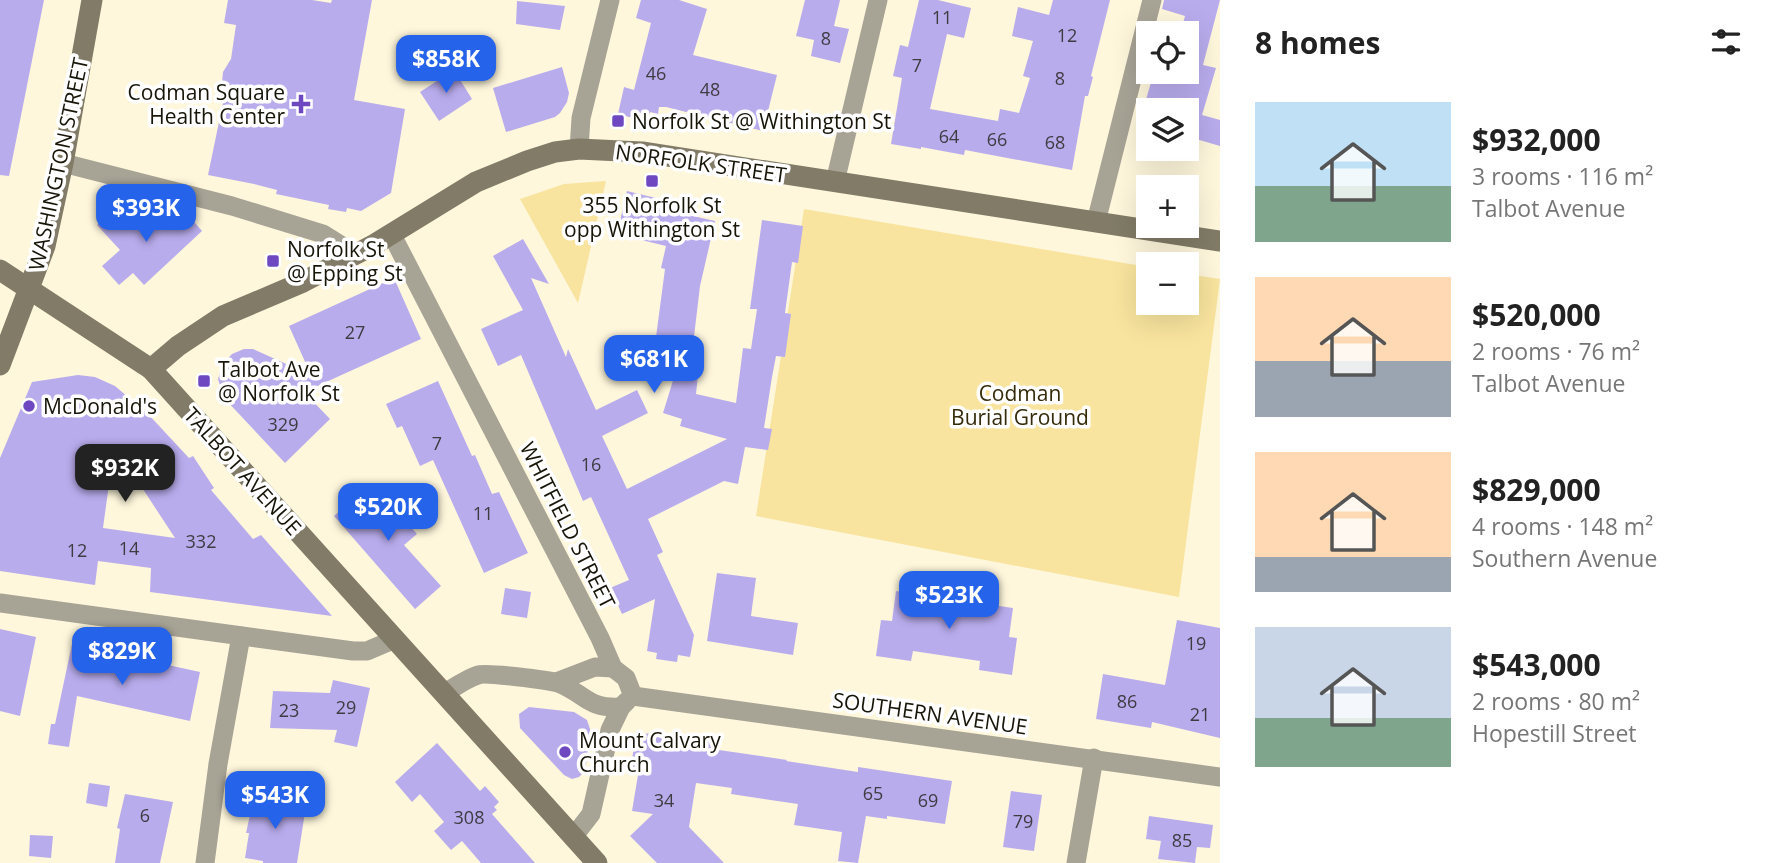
<!DOCTYPE html>
<meta charset="utf-8">
<style>
body{margin:0;font-family:"Open Sans",sans-serif;background:#f6f6f6;color:#222;height:100vh;display:flex;flex-direction:column;font-size:26px;white-space:nowrap}
*{box-sizing:border-box;margin:0}
p{font-size:23px;color:#767676}
.icon{flex:none;width:38px;height:38px;fill:none;stroke:currentColor;stroke-width:2;stroke-linecap:round;stroke-linejoin:round}
.map{position:relative;flex:1;overflow:hidden}
.details{display:flex;flex-direction:column;background:#fff;width:560px}
.details>*{flex:none}
.controls{position:absolute;left:1136px;top:21px;display:grid;gap:14px}
.controls a{display:grid;place-items:center;width:63px;height:63px;border-radius:0px;background:#fff;box-shadow:0 7px 28px #0002;font-size:35px}
.price{position:absolute;translate:-50% -60px;padding:0 16px;border-radius:14px;background:#2563eb;color:#fff;font-size:23px;line-height:46px;filter:drop-shadow(0 2px 4px #0008)}
.price::after{content:'';position:absolute;left:50%;top:42px;width:21px;height:16px;margin-left:-10px;background:inherit;clip-path:polygon(0 0,100% 0,50% 100%)}
.price.active{background:#222;color:#fff}
ul{padding:0;list-style:none}
li{display:flex;align-items:center;gap:21px;height:175px;padding:0 35px}
li span{display:grid;place-items:center;flex:none;width:196px;height:140px;border-radius:0px;color:#555}
li>.icon{margin-inline-start:auto}
span .icon{width:84px;height:84px;fill:#fffc;stroke-width:1}
li b{font-size:30px}
h2{display:flex;justify-content:space-between;align-items:center;height:84px;padding:0 35px;font-size:30px}
main{display:flex;flex:1;min-height:0}
.map>svg:first-child{display:block}
</style>
<main>
<div class="map">
<svg width="1220" height="863" viewBox="0 0 1220 863">
<rect width="100%" height="100%" fill="#fef7dc"/>
<g fill="#f8e49e">
<path d="M606,181L578,303L520,199L564,184Z"/>
<path d="M804,209L1148,267V303H1186L1187,274L1220,279L1179,597L756,516Z"/>
</g>
<g fill="#b9aced" fill-rule="evenodd">
<path d="M0,0H44L9,176L0,175Z"/>
<path d="M228,0H312L331,3L332,0H372L354,100L405,109L391,193L361,211L347,208L346,212L328,209L329,205L276,194L277,190L254,184L208,175L225,93H221L223,72L231,59L236,25L224,23Z"/>
<path d="M641,0H679L707,9L693,55L777,75L763,131L666,107H659L658,114L650,112L648,122L618,114L624,87L634,90L651,23L636,18Z"/>
<path d="M805,0H840L834,26L849,29L840,63L811,56L814,40L796,36Z"/>
<path d="M919,0H938L971,8L964,38L947,34L930,109L998,121L1000,109L1019,113L1030,78L1023,76L1033,41L1012,36L1018,7L1049,15L1053,0H1110L1091,76L1093,77L1088,96H1085L1072,170L965,150L964,155L921,147V149L891,144L902,78L893,76L900,45L908,47Z"/>
<path d="M1164,0H1220L1203,65L1216,68L1202,115L1220,120V146L1196,139L1192,152L1186,151V110H1143L1154,72H1186V28L1182,27L1185,16L1162,9Z"/>
<path d="M517,1L565,6L560,30L516,24Z"/>
<path d="M562,67L569,93L567,102L560,113L555,117L506,132L493,88Z"/>
<path d="M454,70L472,99L439,121L420,92Z"/>
<path d="M627,191L660,199L658,208L715,221L700,286L693,345L701,346L696,394L736,403L743,348L751,349L757,309H750L762,220L803,226L798,263L792,262L785,313L791,314L785,357L776,356L772,377L764,428L772,429L768,450L745,447L738,484L724,481L648,519L663,552L657,555L694,635L690,657L678,655L677,662L656,659L657,653L647,651L655,599L622,614L610,588L629,580L591,497L583,501L521,355L498,366L481,329L523,310L493,256L523,239L549,284L531,278L566,357L568,349L596,410L637,390L648,413L602,436L627,489L727,439L680,426L682,419L663,413L679,361L664,359L667,338L656,337L665,269L661,268L666,246L617,234Z"/>
<path d="M116,208L134,228L156,208L168,222L177,214L189,216L202,231L144,285L133,273L119,285L102,266L120,250L97,225Z"/>
<path d="M394,278L421,339L304,392L330,419L285,463L224,398L218,379L222,365L232,354L244,349H253L311,375L289,326Z"/>
<path d="M78,375L95,377L115,386L148,414L189,458L193,456L214,488L211,490L253,539L261,535L332,616L150,592L151,568L98,561L95,585L0,571V458L32,382ZM113,455L132,485L137,480L175,538L103,528Z"/>
<path d="M438,381L472,456L475,455L492,494L499,492L528,553L484,573L433,460L420,466L402,426L397,428L386,404Z"/>
<path d="M373,483L417,534L404,545L441,586L415,609L334,516Z"/>
<path d="M717,573L756,578L751,616L798,623L793,655L707,641Z"/>
<path d="M505,588L531,592L527,618L501,614Z"/>
<path d="M896,591L1013,608L1009,637L1017,638L1012,675L979,670L980,661L913,651L911,661L876,656L881,620L892,621Z"/>
<path d="M1177,620L1220,628V738L1152,722L1151,728L1096,719L1103,674L1165,685Z"/>
<path d="M0,629L36,637L20,716L0,711Z"/>
<path d="M72,644L200,672L190,721L77,696L69,747L48,744L51,724H55Z"/>
<path d="M333,680L370,688L357,747L334,742L337,730L270,728L273,691L330,693Z"/>
<path d="M529,707L574,712L587,720L591,732L585,771L579,777L572,779L564,775L520,728L519,714Z"/>
<path d="M636,732L720,743L719,750L787,760L786,761L858,772V767L952,781L945,824L887,816V819L866,816L858,863L838,861L842,832L794,825L798,804L731,794L732,788L696,783L689,827L724,863H657L630,836L653,814L632,811L638,775L630,774Z"/>
<path d="M437,743L480,791L485,786L499,802L494,807L497,810L492,814L535,863H481L462,841L451,850L434,831L444,822L420,794L412,802L395,782Z"/>
<path d="M89,783L110,786L107,807L86,803Z"/>
<path d="M1011,791L1042,795L1034,851L1003,847Z"/>
<path d="M125,794L173,802L160,863H115L120,829L117,828Z"/>
<path d="M254,797L306,806L297,863H263V861L245,858L249,833H246Z"/>
<path d="M1149,816L1213,825L1210,848L1197,847L1195,863L1158,859L1161,841L1146,839Z"/>
<path d="M30,835L53,836L51,858L29,856Z"/>
</g>
<g fill="none" stroke-linecap="round" stroke-linejoin="round">
<g stroke="#a7a395" stroke-width="19">
<path d="M579,149L581,118L610,0"/>
<path d="M63,163L232,206L323,234L355,254"/>
<path d="M835,182L878,0"/>
<path d="M1096,222L1152,0"/>
<path d="M392,235L600,638L613,668L626,678L633,696"/>
<path d="M0,603L353,651H367L395,639"/>
<path d="M556,682L595,667L613,668"/>
<path d="M445,693C455,687 466,679 478,675C485,672 548,680 558,683C586,694 587,709 621,707"/>
<path d="M633,696L1220,777"/>
<path d="M574,836L591,814L610,730L621,707L627,701"/>
<path d="M205,863L218,764L241,636"/>
<path d="M1076,863L1094,758"/>
</g>
<g stroke="#817b67" stroke-width="21">
<path d="M0,270L151,369L597,863"/>
<path d="M0,365L45,246L63,163L92,0"/>
<path d="M151,369L178,346L223,316L303,282L375,244L476,182L527,161L555,152L579,149L642,152L1220,241"/>
</g>
</g>
<g fill="#6d48c0" stroke="#fff" stroke-width="2.5">
<path d="M297.5 93.5h7v7h7v7h-7v7h-7v-7h-7v-7h7z"/>
<rect x="611" y="114" width="14" height="14" rx="3.5"/>
<rect x="645" y="174" width="14" height="14" rx="3.5"/>
<rect x="266" y="254" width="14" height="14" rx="3.5"/>
<rect x="197" y="374" width="14" height="14" rx="3.5"/>
<circle cx="29" cy="406" r="7"/>
<circle cx="565" cy="752" r="7"/>
</g>
<g text-anchor="middle" dominant-baseline="central" stroke-width="7" stroke-linejoin="round" paint-order="stroke">
<g font-size="18" fill="#403a41">
<text x="942" y="17">11</text>
<text x="1067" y="35">12</text>
<text x="826" y="38">8</text>
<text x="917" y="65">7</text>
<text x="656" y="73">46</text>
<text x="1060" y="78">8</text>
<text x="710" y="89">48</text>
<text x="949" y="136">64</text>
<text x="997" y="139">66</text>
<text x="1055" y="142">68</text>
<text x="355" y="332">27</text>
<text x="283" y="424">329</text>
<text x="437" y="443">7</text>
<text x="591" y="464">16</text>
<text x="483" y="513">11</text>
<text x="201" y="541">332</text>
<text x="129" y="548">14</text>
<text x="77" y="550">12</text>
<text x="1196" y="643">19</text>
<text x="1127" y="701">86</text>
<text x="346" y="707">29</text>
<text x="289" y="710">23</text>
<text x="1200" y="714">21</text>
<text x="873" y="793">65</text>
<text x="664" y="800">34</text>
<text x="928" y="800">69</text>
<text x="145" y="815">6</text>
<text x="469" y="817">308</text>
<text x="1023" y="821">79</text>
<text x="1182" y="840">85</text>
</g>
<g font-size="21" fill="#171408" stroke="#fff" text-anchor="start">
<text x="285" y="92" text-anchor="end">Codman Square<tspan x="285" dy="24">Health Center</tspan></text>
<text x="632" y="121">Norfolk St @ Withington St</text>
<text x="652" y="205" text-anchor="middle">355 Norfolk St<tspan x="652" dy="24">opp Withington St</tspan></text>
<text x="287" y="249">Norfolk St<tspan x="287" dy="24">@ Epping St</tspan></text>
<text x="218" y="369">Talbot Ave<tspan x="218" dy="24">@ Norfolk St</tspan></text>
<text x="43" y="406">McDonald's</text>
<text x="579" y="740">Mount Calvary<tspan x="579" dy="24">Church</tspan></text>
</g>
<g font-size="21" fill="#171408" stroke="#fff">
<text transform="translate(701 163) rotate(8)">NORFOLK STREET</text>
<text transform="translate(58 164) rotate(-78)">WASHINGTON STREET</text>
<text transform="translate(243 471) rotate(48)">TALBOT AVENUE</text>
<text transform="translate(568 525) rotate(63)">WHITFIELD STREET</text>
<text transform="translate(930 713) rotate(8)">SOUTHERN AVENUE</text>
</g>
<g font-size="21" fill="#342b0b" stroke="#fff">
<text x="1020" y="393">Codman<tspan x="1020" dy="24">Burial Ground</tspan></text>
</g>
</g>
</svg>
<div class="controls">
<a><svg class="icon" aria-label="locate" viewBox="0 0 24 24"><circle cx="12" cy="12" r="6"/><path d="M12 2v4M12 18v4M2 12h4M18 12h4"/></svg></a>
<a><svg class="icon" aria-label="layers" viewBox="0 0 24 24"><path d="M12 4l9 5-9 5-9-5zM3 14l9 5 9-5"/></svg></a>
<a>+</a>
<a>−</a>
</div>
<b class="price" style="left:446px;top:95px">$858K</b>
<b class="price" style="left:146px;top:244px">$393K</b>
<b class="price" style="left:654px;top:395px">$681K</b>
<b class="price active" style="left:125px;top:504px">$932K</b>
<b class="price" style="left:388px;top:543px">$520K</b>
<b class="price" style="left:949px;top:631px">$523K</b>
<b class="price" style="left:122px;top:687px">$829K</b>
<b class="price" style="left:275px;top:831px">$543K</b>
</div>
<section class="details">
<h2>8 homes<svg class="icon" aria-label="filters" viewBox="0 0 24 24"><path d="M4 7h16M4 17h16"/><circle cx="9" cy="7" r="2"/><circle cx="15" cy="17" r="2"/></svg></h2>
<ul>
<li><span style="background:linear-gradient(#bfe0f5 60%,#7fa58c 0)"><svg class="icon" aria-label="home" viewBox="0 0 24 24"><path d="M3 11l9-7 9 7M6 9v11h12V9"/></svg></span><div><b>$932,000</b><p>3 rooms · 116 m²</p><p>Talbot Avenue</p></div></li>
<li><span style="background:linear-gradient(#ffd9b3 60%,#9aa5b1 0)"><svg class="icon" aria-label="home" viewBox="0 0 24 24"><path d="M3 11l9-7 9 7M6 9v11h12V9"/></svg></span><div><b>$520,000</b><p>2 rooms · 76 m²</p><p>Talbot Avenue</p></div></li>
<li><span style="background:linear-gradient(#ffd9b3 75%,#9aa5b1 0)"><svg class="icon" aria-label="home" viewBox="0 0 24 24"><path d="M3 11l9-7 9 7M6 9v11h12V9"/></svg></span><div><b>$829,000</b><p>4 rooms · 148 m²</p><p>Southern Avenue</p></div></li>
<li><span style="background:linear-gradient(#c9d6e8 65%,#7fa58c 0)"><svg class="icon" aria-label="home" viewBox="0 0 24 24"><path d="M3 11l9-7 9 7M6 9v11h12V9"/></svg></span><div><b>$543,000</b><p>2 rooms · 80 m²</p><p>Hopestill Street</p></div></li>
</ul>
</section>
</main>
